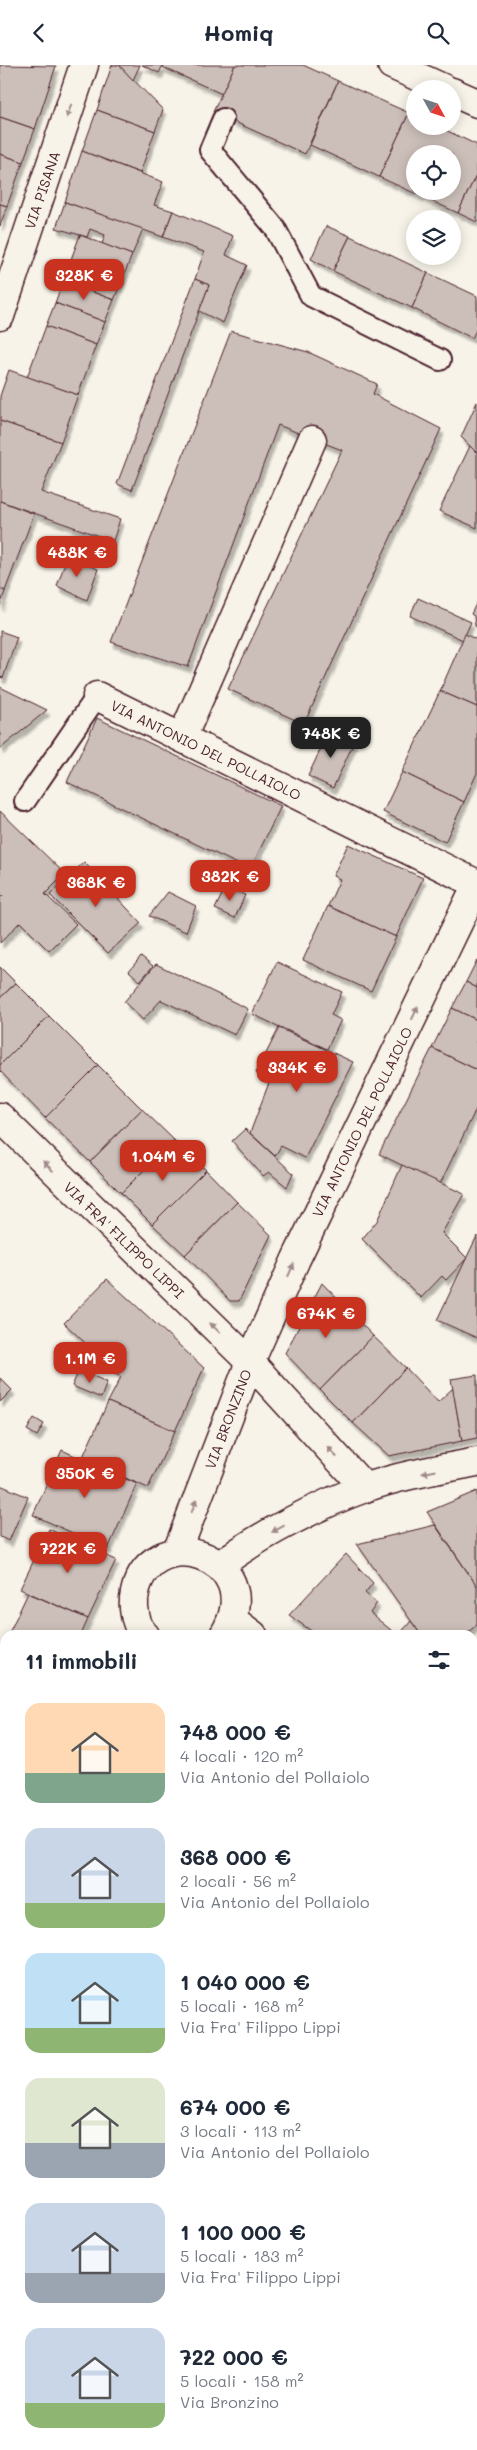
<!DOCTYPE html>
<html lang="it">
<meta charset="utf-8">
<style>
body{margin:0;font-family:Mali,sans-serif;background:#f2f2f3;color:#1f2937;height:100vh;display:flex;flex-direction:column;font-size:19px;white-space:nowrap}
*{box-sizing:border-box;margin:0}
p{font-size:16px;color:#747a83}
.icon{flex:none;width:28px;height:28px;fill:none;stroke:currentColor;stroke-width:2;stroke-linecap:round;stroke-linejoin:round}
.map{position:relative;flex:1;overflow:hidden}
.drawer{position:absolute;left:0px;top:1565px;width:478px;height:820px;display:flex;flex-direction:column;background:#fff;border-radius:15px 15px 0 0;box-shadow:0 2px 12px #0003}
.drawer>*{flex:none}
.needle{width:32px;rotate:130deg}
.buttons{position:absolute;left:406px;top:15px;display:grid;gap:10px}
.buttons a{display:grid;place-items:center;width:55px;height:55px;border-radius:50%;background:#fff;box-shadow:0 2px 12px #0003;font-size:25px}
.price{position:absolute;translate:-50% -42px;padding:0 11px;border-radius:10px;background:#c8321e;color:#fff;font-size:16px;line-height:32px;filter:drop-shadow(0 1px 2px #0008)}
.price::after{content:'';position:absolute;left:50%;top:30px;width:15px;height:11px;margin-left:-8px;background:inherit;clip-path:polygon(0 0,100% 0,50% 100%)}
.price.active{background:#222;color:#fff}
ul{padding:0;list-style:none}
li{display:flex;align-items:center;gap:15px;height:125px;padding:0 25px}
li span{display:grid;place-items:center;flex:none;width:140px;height:100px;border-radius:15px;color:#555}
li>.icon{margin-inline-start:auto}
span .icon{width:60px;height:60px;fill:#fffc;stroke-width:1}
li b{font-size:21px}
h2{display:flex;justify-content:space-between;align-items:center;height:60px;padding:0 25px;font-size:21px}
header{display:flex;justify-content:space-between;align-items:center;height:65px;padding:0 25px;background:#fff;font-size:22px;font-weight:700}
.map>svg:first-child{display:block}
</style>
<header><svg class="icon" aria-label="back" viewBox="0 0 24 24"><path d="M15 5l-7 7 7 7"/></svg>Homiq<svg class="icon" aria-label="search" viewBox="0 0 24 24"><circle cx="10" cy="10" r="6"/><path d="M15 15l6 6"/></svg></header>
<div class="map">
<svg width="477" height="2385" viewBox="0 0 477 2385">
<defs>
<filter id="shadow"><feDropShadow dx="3" dy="5.5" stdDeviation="1" flood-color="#0004"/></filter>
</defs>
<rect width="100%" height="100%" fill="#f7f3e8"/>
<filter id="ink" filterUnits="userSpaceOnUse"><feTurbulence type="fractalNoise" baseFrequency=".02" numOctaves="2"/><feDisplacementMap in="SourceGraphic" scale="10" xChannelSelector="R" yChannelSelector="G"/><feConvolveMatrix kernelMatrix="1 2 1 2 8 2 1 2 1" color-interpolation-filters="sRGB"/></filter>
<g filter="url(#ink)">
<path fill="#eae3da" d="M5,2223V2380H243L249,2385H0V2231Z"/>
<g fill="#ded4cc" stroke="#947a7c">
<path d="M472,2057L477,2061V2238L473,2243Z"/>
<path d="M5,2094V2213L0,2221V2101Z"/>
<path d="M46,2380H154L161,2385H42Z"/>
<path d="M160,2380H224L230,2385H166Z"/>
<path d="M251,2380H339L334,2385H257Z"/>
</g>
<g fill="#ccbfb9" stroke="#4a1f2b" fill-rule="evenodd" filter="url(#shadow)">
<path d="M0,0L56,1L35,64L0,52Z"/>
<path d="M112,0H119L163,45L155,66L97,45Z"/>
<path d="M119,0H140L133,15Z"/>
<path d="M142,0H163L159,8Z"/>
<path d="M163,0H235L222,29L162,2Z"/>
<path d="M235,0H303L338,16L305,89L213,47Z"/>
<path d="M338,16L409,48L379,112L310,80Z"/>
<path d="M97,45L155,66L140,108L82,86Z"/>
<path d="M409,48L415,51V61H437L477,80V108L458,148L379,112ZM415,89H452V126H415Z"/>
<path d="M0,52L35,64L23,97L0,89Z"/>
<path d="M82,86L163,117L154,140L173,146L163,172L65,137Z"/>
<path d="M0,89L23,97L7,141L0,139Z"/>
<path d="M477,108V157L458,148Z"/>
<path d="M65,137L143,164L132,190L102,179L105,170L90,164L87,172L56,163Z"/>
<path d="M0,139L7,141L0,161Z"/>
<path d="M173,146L233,171L226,190L247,200L223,258L199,246L209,220L195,214L204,187L163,172Z"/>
<path d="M326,161L350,171L333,206L311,194Z"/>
<path d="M80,170L132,190L114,235L63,216Z"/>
<path d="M350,171L428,208L412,243L333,206Z"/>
<path d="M428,208L477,231V263L472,273L412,243Z"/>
<path d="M195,214L209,220L132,425L117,419Z"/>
<path d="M63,216L114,235L105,257L55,238Z"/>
<path d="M55,238L105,257L96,280L46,261Z"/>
<path d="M46,261L96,280L78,330L27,312Z"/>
<path d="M231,266L308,287L377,319L373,329L441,364L304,659L228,624L342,385L278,360L188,602L111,577Z"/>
<path d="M9,305L78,330L61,377L0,356V331Z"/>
<path d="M477,337V388L461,372Z"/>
<path d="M0,356L61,377L41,427L120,454L113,476L0,436Z"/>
<path d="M470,381L477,388V463L439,446Z"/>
<path d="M0,436L34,449L5,526L0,524Z"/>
<path d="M67,492L98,504L87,535L57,521Z"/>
<path d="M0,524L5,526L0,541Z"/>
<path d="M418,533L471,557L463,575L410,551Z"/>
<path d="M477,537V562L475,561L474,551L471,549Z"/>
<path d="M0,566L17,572L3,613L0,612Z"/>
<path d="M465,569L477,575V642L440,626Z"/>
<path d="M0,622L47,645L0,684Z"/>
<path d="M440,626L477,642V708L464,737L402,707Z"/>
<path d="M97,653L281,741L250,805L67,717Z"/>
<path d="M329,666L354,677L333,723L308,711Z"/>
<path d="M402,707L464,737L445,777L383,747Z"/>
<path d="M0,746L65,809L45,829L76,859L49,886L20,857L0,878V833L3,830L0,827Z"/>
<path d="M348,779L423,813L396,872L328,841L340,814L333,811Z"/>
<path d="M84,797L141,858L108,888L50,830Z"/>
<path d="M226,821L245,830L235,853L215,844Z"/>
<path d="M168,827L196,841L186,867L149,851Z"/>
<path d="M328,841L396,872L371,926L303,895Z"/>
<path d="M141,891L153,901L140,916L129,906Z"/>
<path d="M477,895V923L466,917Z"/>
<path d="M277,897L342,927L331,950L341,955L327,984L252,949Z"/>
<path d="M156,899L248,944L235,970L161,935L143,955L124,937Z"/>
<path d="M0,902L16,918L0,933Z"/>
<path d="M466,917L477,923V955L452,943Z"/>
<path d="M16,918L49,951L0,1000V933Z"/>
<path d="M452,943L477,955V1005L432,983Z"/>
<path d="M49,951L98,1000L45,1053L0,1006V1000Z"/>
<path d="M279,963L353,997L305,1093L281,1081L275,1091L250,1068L270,1015L256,1008Z"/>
<path d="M432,983L477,1005V1042L440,1119L379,1089Z"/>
<path d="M98,1000L142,1044L90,1097L45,1053Z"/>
<path d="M142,1044L174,1075L121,1128L90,1097Z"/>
<path d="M245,1064L293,1108L287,1122L269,1107L263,1111L232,1076Z"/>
<path d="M174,1075L206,1105L152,1159L121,1128Z"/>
<path d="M402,1100L464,1129L442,1168L467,1193L446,1215L442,1211L421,1233L362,1174L377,1156Z"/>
<path d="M206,1105L237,1137L185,1190L152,1159Z"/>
<path d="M237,1137L271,1170L239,1236H230L185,1190Z"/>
<path d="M477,1171V1273L437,1255Z"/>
<path d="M107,1214L204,1303L175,1366L108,1337L121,1312L64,1258Z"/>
<path d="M322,1218L373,1271L320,1325L285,1288Z"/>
<path d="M373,1271L406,1303L353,1358L320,1325Z"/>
<path d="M406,1303L438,1337L453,1323L462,1376L389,1391L353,1358Z"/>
<path d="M79,1305L107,1317L101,1333L72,1321Z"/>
<path d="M477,1310V1373L462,1376L451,1314Z"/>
<path d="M0,1313L12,1325L0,1337Z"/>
<path d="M108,1337L175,1366L148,1423L82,1394Z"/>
<path d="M34,1353L44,1359L37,1371L27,1365Z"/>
<path d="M62,1385L137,1419L108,1484L33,1450Z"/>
<path d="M0,1420L28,1432L9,1476L0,1472Z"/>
<path d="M477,1426V1521L427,1447Z"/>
<path d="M435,1460L477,1521V1560L464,1570H421L357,1479Z"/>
<path d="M49,1464L116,1495L88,1554L20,1524Z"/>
<path d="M346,1489L373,1518L365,1528L377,1538L370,1548L397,1570H317L289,1550Z"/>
<path d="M28,1528L88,1554L81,1570H8Z"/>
<path d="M411,1556L421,1570H399Z"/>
<path d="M2,1581L5,1582V1675L0,1673V1586Z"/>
<path d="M472,1592L477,1599V1653L472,1646Z"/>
<path d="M472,1646L477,1653V1702L472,1697Z"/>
<path d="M0,1673L5,1675V1716L0,1726Z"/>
<path d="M472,1821L477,1826V1915L472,1920Z"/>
<path d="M5,1902V2012L0,2009V1909Z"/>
<path d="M0,2009L5,2012V2025L0,2033Z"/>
<path d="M477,2017V2041L472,2037V2022Z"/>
</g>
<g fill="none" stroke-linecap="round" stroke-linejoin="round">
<g stroke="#4a1f2b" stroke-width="24">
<g id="service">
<path d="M223,54L210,85L275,163L311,231L440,295"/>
<path d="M25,736L97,631"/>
</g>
</g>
<g stroke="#4a1f2b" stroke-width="31">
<g id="minor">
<path d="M97,631L477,819"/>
<path d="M182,673L312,375"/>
<path d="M0,1052L250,1297"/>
<path d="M472,1976L477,1970"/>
</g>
</g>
<g stroke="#4a1f2b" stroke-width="31">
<g id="tertiary">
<path d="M392,0L445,24"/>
<path d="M452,27L477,38"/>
<path d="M0,251L84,0"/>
<path d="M250,1297L365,1423"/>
<path d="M177,1487L250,1297L296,1194L477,819"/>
<path d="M220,1500C258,1471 320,1439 365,1423C401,1410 440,1404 477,1397"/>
<path d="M233,1555L253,1570"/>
<path d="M145,1570C136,1562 133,1545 134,1534C144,1451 272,1489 224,1570"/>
<path d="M472,1757L477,1762"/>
<path d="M0,1842L5,1834"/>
</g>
</g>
<use href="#service" stroke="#f7f3e8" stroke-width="20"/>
<use href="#minor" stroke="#f7f3e8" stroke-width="28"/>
<use href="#tertiary" stroke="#f7f3e8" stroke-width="28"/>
</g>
<defs><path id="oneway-solid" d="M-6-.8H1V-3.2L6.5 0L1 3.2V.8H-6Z" transform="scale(1.25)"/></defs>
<g fill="#a0898a">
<use href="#oneway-solid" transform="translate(69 46) rotate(109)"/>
<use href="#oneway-solid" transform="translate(415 948) rotate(-64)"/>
<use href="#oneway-solid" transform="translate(48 1101) rotate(-135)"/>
<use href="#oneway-solid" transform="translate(291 1205) rotate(-66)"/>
<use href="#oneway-solid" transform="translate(215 1263) rotate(-136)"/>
<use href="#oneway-solid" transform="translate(332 1387) rotate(-133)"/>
<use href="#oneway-solid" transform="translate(429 1407) rotate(168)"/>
<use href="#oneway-solid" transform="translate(194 1441) rotate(-69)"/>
<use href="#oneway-solid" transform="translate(278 1464) rotate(152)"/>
</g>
</g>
<g text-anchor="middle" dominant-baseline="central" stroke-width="4" stroke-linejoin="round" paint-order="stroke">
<g font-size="14" fill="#4a1f2b" stroke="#f7f3e8">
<text transform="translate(42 125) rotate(-71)">VIA PISANA</text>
<text transform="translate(206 685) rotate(26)">VIA ANTONIO DEL POLLAIOLO</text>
<text transform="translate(362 1057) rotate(-64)">VIA ANTONIO DEL POLLAIOLO</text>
<text transform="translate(124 1175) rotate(44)">VIA FRA' FILIPPO LIPPI</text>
<text transform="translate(228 1354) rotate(-69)">VIA BRONZINO</text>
</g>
</g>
</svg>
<div class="buttons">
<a><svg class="needle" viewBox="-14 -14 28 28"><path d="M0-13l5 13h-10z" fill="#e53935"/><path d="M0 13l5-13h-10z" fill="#747a83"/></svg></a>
<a><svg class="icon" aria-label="locate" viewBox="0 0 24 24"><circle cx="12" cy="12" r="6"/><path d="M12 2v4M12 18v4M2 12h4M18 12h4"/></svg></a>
<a><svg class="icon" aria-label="layers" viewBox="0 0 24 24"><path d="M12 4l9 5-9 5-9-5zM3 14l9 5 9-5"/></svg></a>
</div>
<b class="price" style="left:84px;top:236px">328K €</b>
<b class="price" style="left:77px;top:513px">488K €</b>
<b class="price active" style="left:331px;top:694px">748K €</b>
<b class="price" style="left:230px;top:837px">382K €</b>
<b class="price" style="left:96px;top:843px">368K €</b>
<b class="price" style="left:297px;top:1028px">334K €</b>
<b class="price" style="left:163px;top:1117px">1.04M €</b>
<b class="price" style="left:326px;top:1274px">674K €</b>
<b class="price" style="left:90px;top:1319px">1.1M €</b>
<b class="price" style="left:85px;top:1434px">350K €</b>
<b class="price" style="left:68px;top:1509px">722K €</b>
<section class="drawer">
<h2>11 immobili<svg class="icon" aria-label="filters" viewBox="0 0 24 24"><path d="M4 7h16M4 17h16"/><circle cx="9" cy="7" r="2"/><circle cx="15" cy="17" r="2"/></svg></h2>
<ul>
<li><span style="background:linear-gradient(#ffd9b3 70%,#7fa58c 0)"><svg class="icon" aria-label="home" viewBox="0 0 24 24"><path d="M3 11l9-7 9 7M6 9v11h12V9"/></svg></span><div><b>748 000 €</b><p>4 locali · 120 m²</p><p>Via Antonio del Pollaiolo</p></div></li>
<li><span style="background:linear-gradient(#c9d6e8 75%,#8fb573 0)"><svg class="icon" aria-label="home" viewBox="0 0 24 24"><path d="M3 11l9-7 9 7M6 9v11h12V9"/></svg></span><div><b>368 000 €</b><p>2 locali · 56 m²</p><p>Via Antonio del Pollaiolo</p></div></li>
<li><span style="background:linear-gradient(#bfe0f5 75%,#8fb573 0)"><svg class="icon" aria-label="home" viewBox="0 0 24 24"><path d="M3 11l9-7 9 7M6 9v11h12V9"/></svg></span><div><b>1 040 000 €</b><p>5 locali · 168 m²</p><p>Via Fra' Filippo Lippi</p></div></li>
<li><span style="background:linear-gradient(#dfe7d0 65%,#9aa5b1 0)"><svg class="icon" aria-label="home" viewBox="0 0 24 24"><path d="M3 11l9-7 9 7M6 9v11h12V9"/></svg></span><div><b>674 000 €</b><p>3 locali · 113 m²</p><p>Via Antonio del Pollaiolo</p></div></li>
<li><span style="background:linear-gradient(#c9d6e8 70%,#9aa5b1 0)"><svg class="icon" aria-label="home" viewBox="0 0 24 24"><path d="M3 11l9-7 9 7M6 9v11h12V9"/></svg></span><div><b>1 100 000 €</b><p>5 locali · 183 m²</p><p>Via Fra' Filippo Lippi</p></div></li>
<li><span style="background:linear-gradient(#c9d6e8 75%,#8fb573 0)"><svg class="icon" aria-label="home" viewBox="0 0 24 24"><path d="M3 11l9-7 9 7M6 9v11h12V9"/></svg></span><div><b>722 000 €</b><p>5 locali · 158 m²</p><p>Via Bronzino</p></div></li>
</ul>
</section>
</div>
